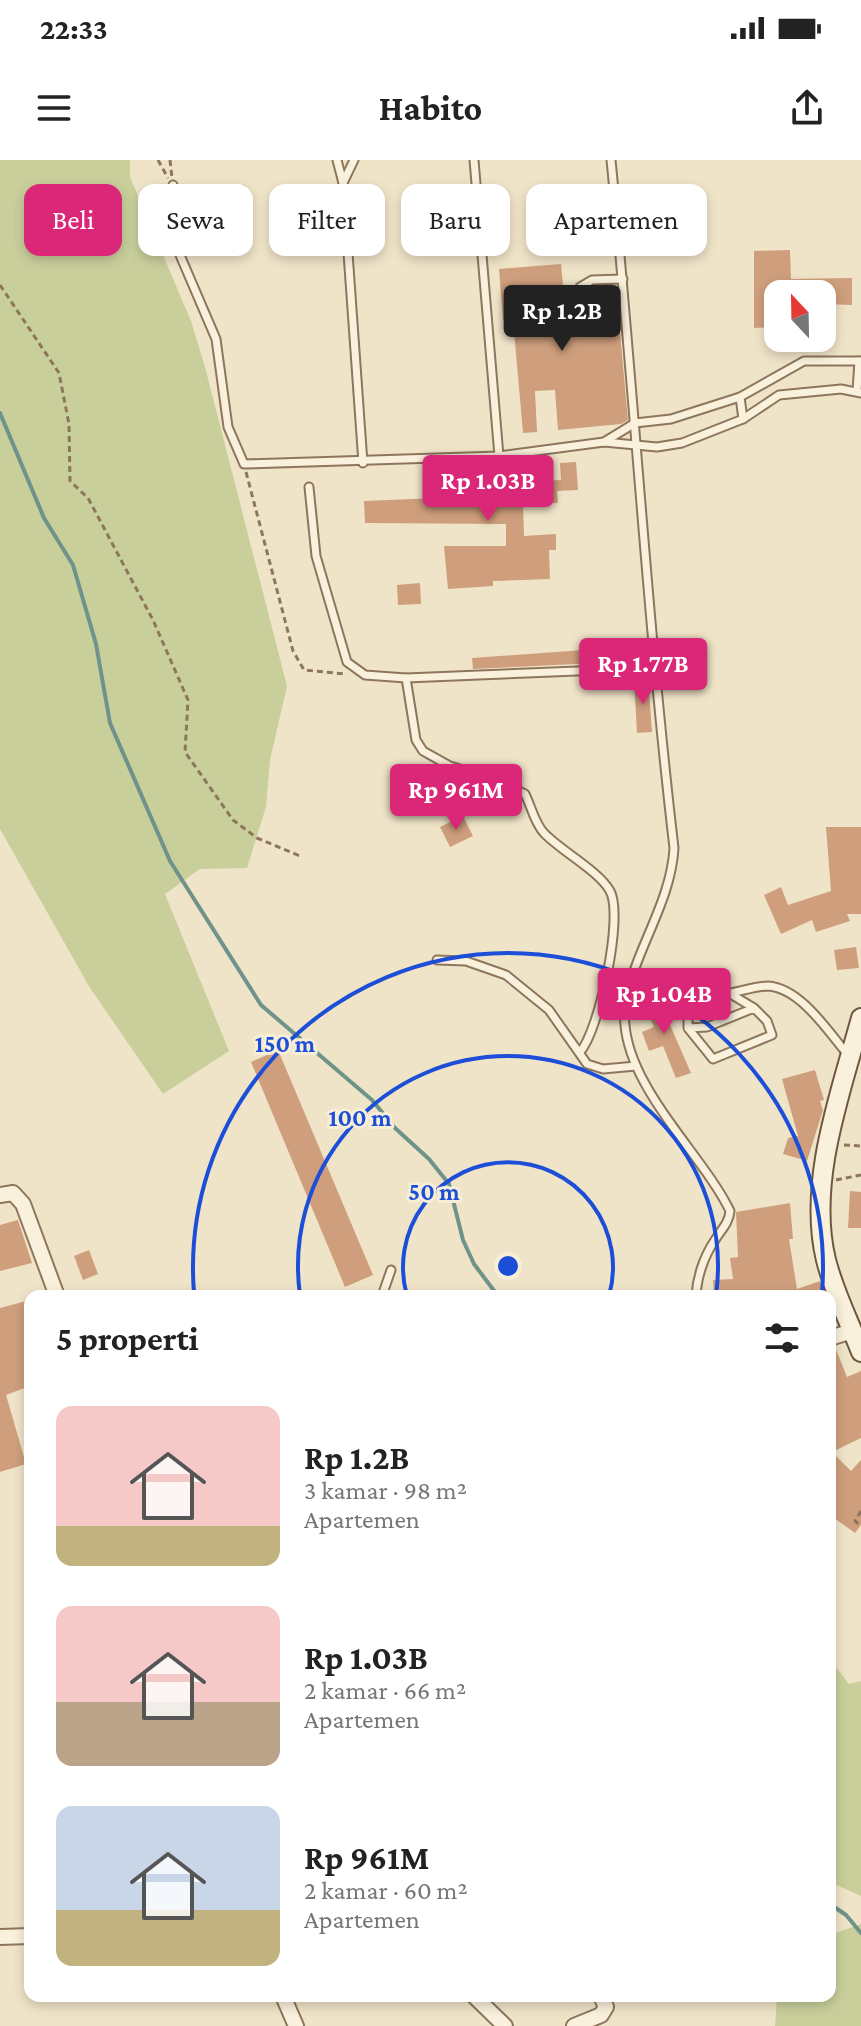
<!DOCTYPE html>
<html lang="id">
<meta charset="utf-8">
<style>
body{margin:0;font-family:"Crimson Pro",serif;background:#f2f2f2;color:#222;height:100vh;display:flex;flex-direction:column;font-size:30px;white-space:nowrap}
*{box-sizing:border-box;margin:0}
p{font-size:26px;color:#767676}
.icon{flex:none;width:44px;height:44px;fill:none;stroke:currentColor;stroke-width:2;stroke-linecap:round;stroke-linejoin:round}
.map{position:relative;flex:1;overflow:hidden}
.sheet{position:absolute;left:24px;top:1130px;width:812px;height:712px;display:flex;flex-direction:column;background:#fff;border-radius:16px;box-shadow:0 4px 12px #0003}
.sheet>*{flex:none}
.banner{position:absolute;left:24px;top:24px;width:814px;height:72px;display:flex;gap:16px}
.needle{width:52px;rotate:338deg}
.fabs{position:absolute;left:764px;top:120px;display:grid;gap:16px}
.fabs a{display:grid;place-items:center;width:72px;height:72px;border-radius:16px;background:#fff;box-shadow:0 4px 12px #0003;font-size:40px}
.price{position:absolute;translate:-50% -68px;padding:0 18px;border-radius:8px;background:#db2777;color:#fff;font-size:26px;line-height:52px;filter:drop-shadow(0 2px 4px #0008)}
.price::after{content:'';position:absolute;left:50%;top:48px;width:24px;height:18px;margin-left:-12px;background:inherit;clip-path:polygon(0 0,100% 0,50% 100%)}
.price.on{background:#222;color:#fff}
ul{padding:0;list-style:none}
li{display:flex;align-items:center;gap:24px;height:200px;padding:0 32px}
li span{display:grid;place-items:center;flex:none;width:224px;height:160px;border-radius:16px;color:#555}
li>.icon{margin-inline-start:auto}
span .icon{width:96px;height:96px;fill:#fffc;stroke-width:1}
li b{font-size:34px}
h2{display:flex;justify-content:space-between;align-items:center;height:96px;padding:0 32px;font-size:34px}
.pill{padding:0 28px;border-radius:16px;background:#fff;box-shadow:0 4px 12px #0003;font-size:28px;line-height:72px}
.pill.on{background:#db2777;color:#fff}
.status{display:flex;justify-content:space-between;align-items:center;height:56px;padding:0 40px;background:#fff;direction:ltr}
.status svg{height:22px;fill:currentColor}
header{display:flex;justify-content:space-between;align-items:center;height:104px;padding:0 32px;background:#fff;font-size:36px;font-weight:700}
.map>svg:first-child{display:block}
</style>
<div class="status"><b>22:33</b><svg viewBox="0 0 49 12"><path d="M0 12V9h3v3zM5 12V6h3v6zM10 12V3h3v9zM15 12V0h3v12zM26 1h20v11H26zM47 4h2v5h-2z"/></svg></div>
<header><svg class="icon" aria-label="menu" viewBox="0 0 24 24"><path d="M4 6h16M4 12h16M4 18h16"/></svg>Habito<svg class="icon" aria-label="share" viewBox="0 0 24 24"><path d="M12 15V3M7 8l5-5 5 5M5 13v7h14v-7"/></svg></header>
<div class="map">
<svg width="861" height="1866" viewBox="0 0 861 1866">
<rect width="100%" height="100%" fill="#f0e4c8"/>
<g fill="#c9cf9b">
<path d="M0,0H130V17L191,161L205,207L287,526L270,600L266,647L247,708L200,709L165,734L229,891L163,934L90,828L0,669Z"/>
<path d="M830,1499L849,1524L861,1521V1736L830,1722Z"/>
<path d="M861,1764V1866H775L777,1836H830V1775Z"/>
</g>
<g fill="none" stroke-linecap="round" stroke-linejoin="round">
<g stroke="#6f938a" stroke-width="4">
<path d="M0,253L44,358L73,405L96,484L110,563L170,701L261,845L372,940L395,968L429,999L449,1024L463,1080L474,1104L498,1136"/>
<path d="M830,1744L846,1755L861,1773"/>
</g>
</g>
<g fill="#cf9f7d">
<path d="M245,25L250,76L192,81L188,30Z"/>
<path d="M449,28L455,76L425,79L419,32Z"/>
<path d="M790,90L791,119L852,118V145L822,144V134H777V167L754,168V91Z"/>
<path d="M561,104L567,167L619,162L628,260L621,264L558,270L555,230L535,231L537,272L523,273L513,160H503L499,109Z"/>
<path d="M539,298L540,321L561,320L560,303L576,302L578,330L557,331L558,343L523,344L524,376L556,374V390H549L550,419L493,421V426L448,429L444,386H506V364L365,363L364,341L463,337L462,319L508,316V301Z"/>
<path d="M420,423L421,444L398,445L397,425Z"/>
<path d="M638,486L640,501L473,509L472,498Z"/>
<path d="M634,519H648L652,572L637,573Z"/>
<path d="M463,656L473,676L450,687L440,667Z"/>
<path d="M826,667H861V754H847L850,761L816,772L812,760L781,774L764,735L781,727L788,745L831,731Z"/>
<path d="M856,787L859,808L837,810L834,790Z"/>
<path d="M656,833L691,913L676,918L663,886L649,891L642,872L654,867L642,839Z"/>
<path d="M278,890L373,1115L345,1127L251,902Z"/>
<path d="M815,910L824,940L820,941L823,950L807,1001L783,994L788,978L798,976L782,919Z"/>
<path d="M850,1031L861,1032V1068H848Z"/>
<path d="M790,1043L793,1079H789L797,1129L820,1121L824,1133L714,1136L713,1120L733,1119L730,1098L738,1097L736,1052Z"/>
<path d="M18,1060L32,1103L0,1111V1065Z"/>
<path d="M89,1090L98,1114L83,1120L74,1096Z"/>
<path d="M30,1140V1226L6,1235L26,1304L0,1312V1148Z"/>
<path d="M835,1187L847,1217L861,1211V1278L832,1292L851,1311L861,1300V1365L855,1373L830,1355V1188Z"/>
</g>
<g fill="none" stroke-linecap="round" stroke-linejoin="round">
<g stroke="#8d765c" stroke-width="11">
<g id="service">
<path d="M337,0L343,23L363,303"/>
<path d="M474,0L499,296"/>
<path d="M611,0C634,230 647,459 674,688C671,742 636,788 626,840C612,915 700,989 730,1051C729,1063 721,1070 715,1080C704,1096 697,1117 696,1136"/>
<path d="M343,23L354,0"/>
<path d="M173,25L180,95L216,179L228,267L244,304L499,296L604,282L657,287L682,283L743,259L779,235L841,229L861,233"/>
<path d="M578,149L580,127L592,120L623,119"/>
<path d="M857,231L859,201"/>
<path d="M740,237L743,259"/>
<path d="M604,282L635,263L671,259L740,237L804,201H861"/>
<path d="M309,327L316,396L347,502L365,515L406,518L653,508"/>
<path d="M406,518L416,580L423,591L450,606L491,618L525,634C531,646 535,664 544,673C561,691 599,711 610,731C624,756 599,871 580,892"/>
<path d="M437,800L466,801L506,815L549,850L587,904L603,909L636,906"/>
<path d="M730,833C742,831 756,826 768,826C801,828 829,873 849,896"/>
<path d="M688,868L707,867L754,848L729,833L688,848V868L713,899L772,875L767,861L754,848"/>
<path d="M382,1136L391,1110"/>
</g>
</g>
<g stroke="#8d765c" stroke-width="18">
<g id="minor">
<path d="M0,1035L13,1033L23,1044L57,1136"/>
<path d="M830,1178L852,1171"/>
<path d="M0,1777L30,1776"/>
<path d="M283,1836L296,1866"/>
<path d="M474,1836L505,1866"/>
<path d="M574,1866L601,1855L606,1847L601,1836"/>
</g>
</g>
<g stroke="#6f573f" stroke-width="22">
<path id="secondary" d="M861,858C841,932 807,1022 826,1100C834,1132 849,1161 861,1192"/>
</g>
<g stroke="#8d765c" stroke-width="3" stroke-dasharray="6 4" stroke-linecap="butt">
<path d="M158,0L168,18"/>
<path d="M170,0L172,18"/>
<path d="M0,125L59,213L69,264L70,321L88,338L153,460L188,540L185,592L233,660L257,678L300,696"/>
<path d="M246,312L293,491L304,510L345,514"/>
<path d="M844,985L861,986"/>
<path d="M836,1020L861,1015"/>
<path d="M861,1351L855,1361L861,1366"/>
</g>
<use href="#service" stroke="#faf1dc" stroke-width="7"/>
<use href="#minor" stroke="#faf1dc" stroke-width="14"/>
<use href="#secondary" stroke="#faf1dc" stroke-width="18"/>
</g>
<g fill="none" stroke="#1d4ed8" stroke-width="4">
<path d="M407 1136A105 105 0 1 1 609 1136"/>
<path d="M300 1135A210 210 0 1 1 716 1135"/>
<path d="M194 1133A315 315 0 1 1 822 1133"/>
</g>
<circle cx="508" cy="1106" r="12" fill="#1d4ed8" stroke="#f7eed8" stroke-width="4"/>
<g font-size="24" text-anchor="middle" font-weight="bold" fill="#1d4ed8" stroke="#f7eed8" stroke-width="6" stroke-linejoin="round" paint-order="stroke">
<text x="285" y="892">150 m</text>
<text x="360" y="966">100 m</text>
<text x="434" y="1040">50 m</text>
</g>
</svg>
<div class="fabs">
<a><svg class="needle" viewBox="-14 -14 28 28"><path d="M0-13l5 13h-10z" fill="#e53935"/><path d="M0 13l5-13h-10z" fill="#767676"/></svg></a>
</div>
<b class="price on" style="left:562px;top:193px">Rp 1.2B</b>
<b class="price" style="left:488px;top:363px">Rp 1.03B</b>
<b class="price" style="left:643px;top:546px">Rp 1.77B</b>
<b class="price" style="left:456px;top:672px">Rp 961M</b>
<b class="price" style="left:664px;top:876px">Rp 1.04B</b>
<div class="banner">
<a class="pill on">Beli</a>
<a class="pill">Sewa</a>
<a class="pill">Filter</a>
<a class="pill">Baru</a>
<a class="pill">Apartemen</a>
</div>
<section class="sheet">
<h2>5 properti<svg class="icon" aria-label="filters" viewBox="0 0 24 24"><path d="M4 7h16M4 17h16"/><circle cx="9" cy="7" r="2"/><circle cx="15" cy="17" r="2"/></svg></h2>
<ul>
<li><span style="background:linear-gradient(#f6c9c9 75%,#c2b280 0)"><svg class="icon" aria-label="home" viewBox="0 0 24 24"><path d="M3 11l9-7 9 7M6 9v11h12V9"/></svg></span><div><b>Rp 1.2B</b><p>3 kamar · 98 m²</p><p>Apartemen</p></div></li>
<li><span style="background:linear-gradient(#f6c9c9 60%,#b9a48a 0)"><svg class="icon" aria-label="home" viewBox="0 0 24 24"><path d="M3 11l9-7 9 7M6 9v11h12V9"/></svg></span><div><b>Rp 1.03B</b><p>2 kamar · 66 m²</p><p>Apartemen</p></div></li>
<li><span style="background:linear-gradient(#c9d6e8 65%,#c2b280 0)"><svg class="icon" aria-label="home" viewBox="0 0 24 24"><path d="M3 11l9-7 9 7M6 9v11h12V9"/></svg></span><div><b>Rp 961M</b><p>2 kamar · 60 m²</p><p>Apartemen</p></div></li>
</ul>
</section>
</div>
